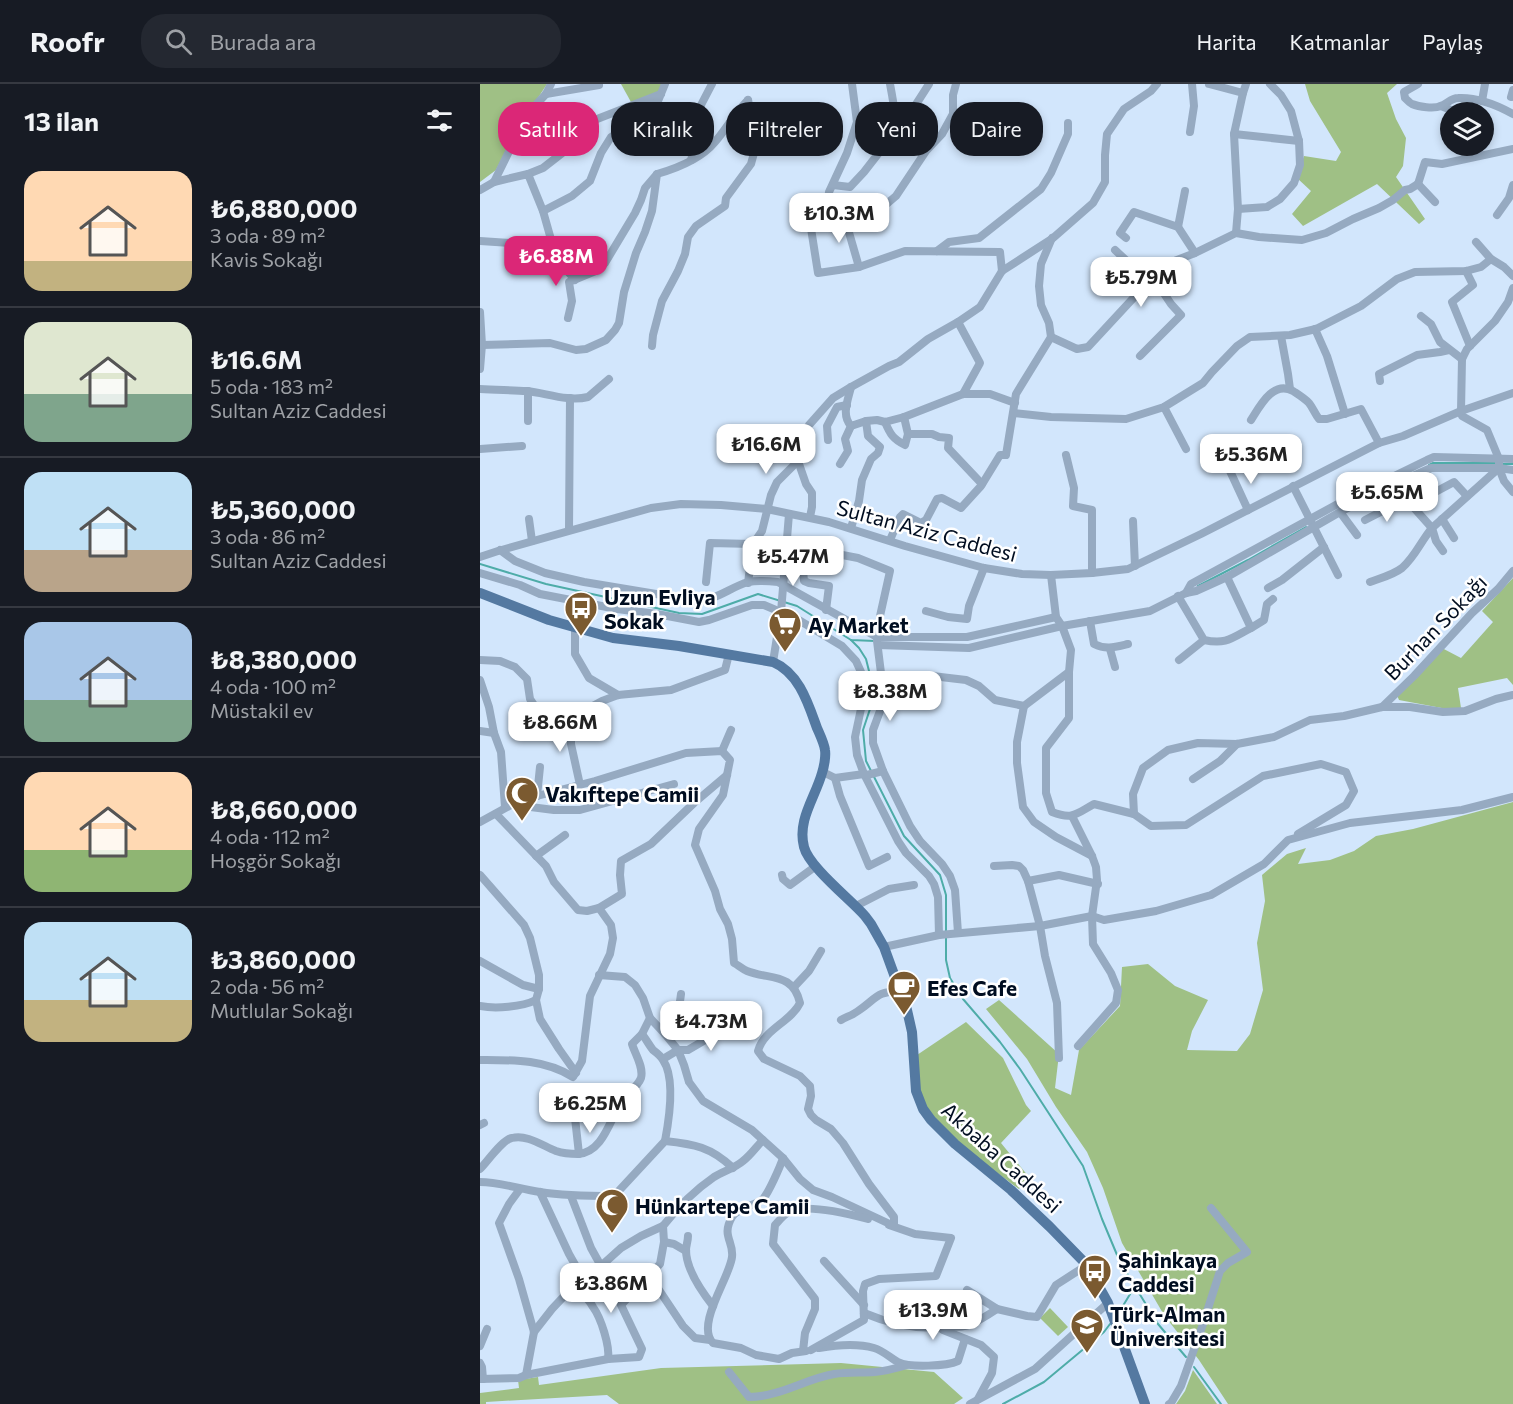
<!DOCTYPE html>
<html lang="tr">
<meta charset="utf-8">
<style>
body{margin:0;font-family:Commissioner,sans-serif;background:#242831;color:#f1f3f6;height:100vh;display:flex;flex-direction:column;font-size:22px;white-space:nowrap}
*{box-sizing:border-box;margin:0}
p{font-size:20px;color:#9ea1a6}
.icon{flex:none;width:33px;height:33px;fill:none;stroke:currentColor;stroke-width:2;stroke-linecap:round;stroke-linejoin:round}
.map{position:relative;flex:1;overflow:hidden}
.side{display:flex;flex-direction:column;background:#171b24;width:480px}
.side>*{flex:none}
.banner{position:absolute;left:18px;top:18px;width:570px;height:54px;display:flex;gap:12px}
.controls{position:absolute;left:960px;top:18px;display:grid;gap:12px}
.controls a{display:grid;place-items:center;width:54px;height:54px;border-radius:50%;background:#171b24;box-shadow:0 3px 9px #0003;font-size:30px}
.price{position:absolute;translate:-50% -51px;padding:0 14px;border-radius:12px;background:#fff;color:#222;font-size:20px;line-height:39px;filter:drop-shadow(0 2px 3px #0008)}
.price::after{content:'';position:absolute;left:50%;top:36px;width:18px;height:14px;margin-left:-9px;background:inherit;clip-path:polygon(0 0,100% 0,50% 100%)}
.price.on{background:#db2777;color:#fff}
ul{padding:0;list-style:none}
li{display:flex;align-items:center;gap:18px;height:150px;padding:0 24px}
li+li{border-top:2px solid #363941}
li span{display:grid;place-items:center;flex:none;width:168px;height:120px;border-radius:18px;color:#555}
li>.icon{margin-inline-start:auto}
span .icon{width:72px;height:72px;fill:#fffc;stroke-width:1}
li b{font-size:26px}
h2{display:flex;justify-content:space-between;align-items:center;height:72px;padding:0 24px;font-size:26px}
.pill{padding:0 21px;border-radius:24px;background:#171b24;box-shadow:0 3px 9px #0003;font-size:21px;line-height:54px}
.pill.on{background:#db2777;color:#fff}
header{display:flex;align-items:center;gap:36px;box-sizing:border-box;height:84px;padding:0 30px;background:#171b24;border-bottom:2px solid #363941}
header strong{font-size:28px}
nav{display:flex;gap:33px;margin-inline-start:auto;font-size:21px}
.search{width:420px;height:54px;background:#242831;display:flex;align-items:center;gap:15px;box-sizing:border-box;padding:0 21px;border-radius:24px;color:#9ea1a6;font-size:22px}
main{display:flex;flex:1;min-height:0}
.map>svg:first-child{display:block}
</style>
<header>
<strong>Roofr</strong>
<div class="search"><svg class="icon" aria-label="search" viewBox="0 0 24 24"><circle cx="10" cy="10" r="6"/><path d="M15 15l6 6"/></svg>Burada ara</div>
<nav><a>Harita</a><a>Katmanlar</a><a>Paylaş</a></nav>
</header>
<main>
<section class="side">
<h2>13 ilan<svg class="icon" aria-label="filters" viewBox="0 0 24 24"><path d="M4 7h16M4 17h16"/><circle cx="9" cy="7" r="2"/><circle cx="15" cy="17" r="2"/></svg></h2>
<ul>
<li><span style="background:linear-gradient(#ffd9b3 75%,#c2b280 0)"><svg class="icon" aria-label="home" viewBox="0 0 24 24"><path d="M3 11l9-7 9 7M6 9v11h12V9"/></svg></span><div><b>₺6,880,000</b><p>3 oda · 89 m²</p><p>Kavis Sokağı</p></div></li>
<li><span style="background:linear-gradient(#dfe7d0 60%,#7fa58c 0)"><svg class="icon" aria-label="home" viewBox="0 0 24 24"><path d="M3 11l9-7 9 7M6 9v11h12V9"/></svg></span><div><b>₺16.6M</b><p>5 oda · 183 m²</p><p>Sultan Aziz Caddesi</p></div></li>
<li><span style="background:linear-gradient(#bfe0f5 65%,#b9a48a 0)"><svg class="icon" aria-label="home" viewBox="0 0 24 24"><path d="M3 11l9-7 9 7M6 9v11h12V9"/></svg></span><div><b>₺5,360,000</b><p>3 oda · 86 m²</p><p>Sultan Aziz Caddesi</p></div></li>
<li><span style="background:linear-gradient(#a9c7e8 65%,#7fa58c 0)"><svg class="icon" aria-label="home" viewBox="0 0 24 24"><path d="M3 11l9-7 9 7M6 9v11h12V9"/></svg></span><div><b>₺8,380,000</b><p>4 oda · 100 m²</p><p>Müstakil ev</p></div></li>
<li><span style="background:linear-gradient(#ffd9b3 65%,#8fb573 0)"><svg class="icon" aria-label="home" viewBox="0 0 24 24"><path d="M3 11l9-7 9 7M6 9v11h12V9"/></svg></span><div><b>₺8,660,000</b><p>4 oda · 112 m²</p><p>Hoşgör Sokağı</p></div></li>
<li><span style="background:linear-gradient(#bfe0f5 65%,#c2b280 0)"><svg class="icon" aria-label="home" viewBox="0 0 24 24"><path d="M3 11l9-7 9 7M6 9v11h12V9"/></svg></span><div><b>₺3,860,000</b><p>2 oda · 56 m²</p><p>Mutlular Sokağı</p></div></li>
</ul>
</section>
<div class="map">
<svg width="1033" height="1320" viewBox="0 0 1033 1320">
<rect width="100%" height="100%" fill="#d2e6fc"/>
<g fill="#9fc085">
<path d="M0,0H67L35,49L16,86L0,98Z"/>
<path d="M141,0H182L179,8L151,18Z"/>
<path d="M825,0H917L907,9L916,35L926,54L923,82L916,93L945,135L939,140L897,100L823,142L812,130L831,107L817,94L824,72L856,77L861,68L830,17Z"/>
<path d="M1033,494V601L1027,594L978,604L981,624L967,625L919,616L916,609L960,563L981,574L1013,538L1002,527Z"/>
<path d="M1033,718V1320H748L719,1276L684,1231L642,1159L623,1104L607,1068L576,1023L547,975L506,925L519,916L579,970L575,1004L591,1011L599,966L640,922L642,883L668,880L695,902L728,916L712,947L707,966L757,967L770,950L783,906L777,859L785,817L782,791L807,770L826,764L818,780L850,776L874,767L896,752L933,745Z"/>
<path d="M486,938L523,974L546,1021L551,1027L521,1059L549,1093L539,1105C513,1085 447,1041 439,1009C437,997 438,983 437,971Z"/>
<path d="M570,1224L588,1243L578,1252L560,1234Z"/>
<path d="M361,1279L454,1288L483,1314L474,1320H139L127,1311L6,1318V1320H0V1309L39,1304L38,1296L58,1293L59,1301L181,1284Z"/>
<path d="M713,1286L737,1320H696L705,1307Z"/>
</g>
<g fill="none" stroke-linecap="round" stroke-linejoin="round">
<g stroke="#4eaca8" stroke-width="2">
<path d="M1021,380H1033"/>
<path d="M949,381L953,379H1015"/>
<path d="M0,480L66,500L199,529L222,530L278,510L317,522L371,556L395,557"/>
<path d="M718,502L768,476L826,443"/>
<path d="M371,556L379,564L386,575L390,591L392,619L383,646L386,677L424,752L460,791L466,811V876L470,894L483,915L520,958L540,985L603,1082L622,1135L640,1178L678,1240L706,1273"/>
<path d="M638,1230L655,1202"/>
<path d="M714,1283L741,1320"/>
<path d="M523,1320L564,1298L624,1248L630,1240"/>
</g>
<g stroke="#96aac1" stroke-width="8">
<path d="M372,0L377,38L367,69L349,108L348,115L330,138L338,189L379,183L425,167L520,168L522,187"/>
<path d="M410,0C413,16 417,34 413,50"/>
<path d="M729,0L763,9"/>
<path d="M938,0L924,8L925,14C927,16 930,19 932,20C939,23 954,25 961,22C967,20 971,14 978,14C997,13 1017,21 1033,30"/>
<path d="M66,10L119,1"/>
<path d="M1031,13L1033,6"/>
<path d="M1002,17L1005,0"/>
<path d="M961,22L976,28"/>
<path d="M166,29L214,66"/>
<path d="M1004,40L1009,43"/>
<path d="M710,48L714,22L712,0"/>
<path d="M754,50L819,57"/>
<path d="M211,76L221,42V21L232,0"/>
<path d="M48,90L63,84L95,59L102,48L112,37L181,10"/>
<path d="M177,90C198,84 221,75 235,58C247,44 255,29 268,16"/>
<path d="M14,98L48,90L63,127L72,159L77,170L85,177L89,189L95,196"/>
<path d="M938,100L945,78L962,80L1033,65"/>
<path d="M938,100L955,118"/>
<path d="M353,101L370,103L384,88L433,25L449,0"/>
<path d="M0,106L14,98L43,39L52,25L66,10L71,0"/>
<path d="M348,115L368,132H374L403,123L416,112L446,67L462,50L473,30V11L476,0"/>
<path d="M758,125L787,123L800,115L814,99L820,81L819,57L811,27L801,11L790,0"/>
<path d="M63,127L92,112L110,97L121,69L131,53L156,37L178,17L185,0"/>
<path d="M1017,131L1029,114L1033,101"/>
<path d="M368,132V145L379,183"/>
<path d="M698,143L705,107"/>
<path d="M756,149L758,125L754,50L763,9L766,0"/>
<path d="M646,154L640,149L654,128L698,143L715,169"/>
<path d="M0,157L45,160L72,159"/>
<path d="M996,158L1011,175L1024,183L1033,192"/>
<path d="M635,166L649,179L673,191L679,202L691,220L701,231L660,272"/>
<path d="M457,167L469,158L499,154L561,105L571,89L588,50V39"/>
<path d="M986,187L993,201L972,218L990,262"/>
<path d="M1033,204L1028,218L1015,237L987,265L982,275L981,327L982,332L1007,346L1019,375V384L1024,397L1033,408"/>
<path d="M0,228L2,261L0,285"/>
<path d="M941,232L951,240L960,258L982,275"/>
<path d="M478,238L500,279L483,310"/>
<path d="M835,245L847,272L865,330"/>
<path d="M801,252L808,290L810,305"/>
<path d="M571,253L597,265L608,263L684,181L715,169L756,149L779,153L822,156L846,149L873,135L899,124L913,116L925,106L930,105L938,100"/>
<path d="M0,260L2,261L70,259L96,266L106,265L126,256L135,246L139,239L144,208L156,169L165,148L172,127L177,90L165,104L161,116L155,129L125,179L118,186L89,198L92,217L88,234"/>
<path d="M172,262L173,251L182,217L198,187L205,170L208,153L216,142L245,122L246,114L271,80L277,58L268,16"/>
<path d="M900,297L899,290L937,271L960,268L969,266"/>
<path d="M371,303C368,316 361,331 371,342L386,337L397,336L405,338L424,333L483,310H510L535,319"/>
<path d="M0,305C16,306 31,306 47,307C66,309 88,318 108,313L129,295"/>
<path d="M48,307V337"/>
<path d="M684,323L706,365"/>
<path d="M534,329L571,333L646,335L684,323L723,299L732,288L757,262L770,253L810,251L836,245L881,222L917,195L935,188L986,187L1001,183L1011,175"/>
<path d="M771,336C780,322 793,296 813,307C819,311 824,314 829,319C833,324 835,330 839,335H847L881,325L899,359"/>
<path d="M405,338C410,350 413,355 425,361L428,350L424,333"/>
<path d="M428,350H452L459,353L469,354L468,364L502,400"/>
<path d="M348,356L347,342L357,323L367,321"/>
<path d="M0,365L42,362"/>
<path d="M586,371L594,404L593,422L612,426V489"/>
<path d="M360,380L368,367L365,355L371,342"/>
<path d="M750,387L768,426"/>
<path d="M813,402L858,491"/>
<path d="M931,421L974,398L987,412"/>
<path d="M860,428L877,451"/>
<path d="M330,433L332,423V409L326,400L318,377L321,360L329,341L353,314L371,303L409,282L419,278L448,255L478,238L500,223L522,187L573,154L613,119L625,98V71L627,50L644,25L671,7L677,0"/>
<path d="M49,435L52,457"/>
<path d="M962,435L974,454"/>
<path d="M885,436L926,415L952,444L956,457L963,467"/>
<path d="M653,437L655,482"/>
<path d="M371,444L379,417L382,396L391,375L398,369L400,363L388,352L386,337"/>
<path d="M89,446L90,314"/>
<path d="M410,456L420,433L423,430L441,439L446,436L457,415L462,414L481,424L501,402L520,371H526L536,310L571,253L569,239L561,221L559,202L561,180L572,154"/>
<path d="M20,466L35,477L65,489L104,498L218,517C236,516 251,503 268,498C278,496 288,497 298,498L397,553H487L576,533"/>
<path d="M325,470L323,486L324,497L329,499L349,502L346,526"/>
<path d="M306,471L352,469L378,474L410,487L400,532"/>
<path d="M0,473L18,467L171,424L201,420L241,421L287,425L349,438L425,462L504,484L542,490L571,491L612,489L648,485L721,450L899,359L923,352L981,327L1033,309"/>
<path d="M0,489L40,501L60,510L137,525L177,530L219,538L229,536L272,521H284L317,535L362,562L376,577L381,588L382,620L375,653L377,671L384,690L418,757L426,769L449,792L454,800L458,813L459,851"/>
<path d="M226,498L230,459L273,460"/>
<path d="M890,498C901,494 913,491 922,484C935,473 941,457 952,444L1019,384"/>
<path d="M268,499L273,460L282,447L291,411L297,398L318,377"/>
<path d="M788,504L802,496L844,463"/>
<path d="M706,509L711,500L865,416L947,376L954,373L1033,375"/>
<path d="M698,512L724,556C746,561 752,554 771,544L747,493"/>
<path d="M446,527L468,533L487,535L489,522L504,484"/>
<path d="M610,537L614,560C626,566 635,563 648,560"/>
<path d="M95,544V570L109,594L138,611"/>
<path d="M771,544L784,536L787,520L793,515"/>
<path d="M397,557L403,605L400,627L393,646V659L403,687L430,742L440,757L462,780L470,792L475,806L478,849"/>
<path d="M398,561L489,564L582,542L670,527L706,509L716,507L747,493L860,428L917,399L951,384H1019L1033,386"/>
<path d="M630,565L635,583"/>
<path d="M0,576L20,577L35,583L47,595L50,615L58,627L70,636L84,637L91,634L122,617L138,611L191,606L245,586L249,570"/>
<path d="M699,576L724,556"/>
<path d="M293,578L301,528L309,430"/>
<path d="M589,588V634L566,664V709L572,728C593,736 596,730 614,720L654,730L671,742L706,741L783,692L841,680L866,688L874,707L866,721L818,750"/>
<path d="M403,592L444,591L486,596L499,602L515,616L544,622L589,588L591,566L582,542L576,533L571,491"/>
<path d="M0,596L9,623L14,649L21,668L25,723"/>
<path d="M544,622L537,658V679L543,723L554,738L576,753L612,772"/>
<path d="M902,623L934,592L992,529L1018,505L1033,487"/>
<path d="M91,634V660L100,701"/>
<path d="M0,647L14,649"/>
<path d="M242,667L251,646"/>
<path d="M343,688L355,694L384,690L387,691L403,687"/>
<path d="M355,694L360,712L389,782L407,773"/>
<path d="M713,695L740,677L757,660"/>
<path d="M57,712L60,683"/>
<path d="M35,721L74,726H100L194,700"/>
<path d="M654,730L653,710L663,684L688,666L718,659L757,660L794,653L830,636L864,632L902,623H930L963,628L985,627L1016,615L1033,611"/>
<path d="M592,732L612,772L616,783L617,796L612,832L613,860L631,889L638,906L636,919L598,962"/>
<path d="M0,738L31,721L57,712L115,697L206,669L242,667L250,676L243,711L219,745L215,761L235,807L240,825L248,840L252,855L254,879C258,881 262,885 267,887C289,896 313,888 320,919C311,938 284,945 278,967L284,975L320,992L330,1002L331,1012L328,1025L331,1031L336,1036L351,1045L363,1059L389,1100L414,1133V1142L352,1113L333,1106L320,1095L303,1074L272,1046L223,1017L209,998L204,981L198,966L185,950L170,934L163,914L155,901L145,893L119,891"/>
<path d="M56,772L85,751"/>
<path d="M514,782L532,781L539,782L543,786L548,797L560,842L565,872L577,919L579,974"/>
<path d="M0,791L44,841L50,854L59,891V905L56,916C42,923 15,925 0,922"/>
<path d="M302,791L303,795L310,801L336,782"/>
<path d="M548,797L579,791L618,800"/>
<path d="M376,822L409,805L434,801"/>
<path d="M119,824L142,810L140,791L141,777L171,760L214,719L247,691"/>
<path d="M404,863L459,851L560,842L612,832L624,836L676,827L731,811L784,780L808,756L870,739L982,726L1033,713"/>
<path d="M0,877L43,901L59,905"/>
<path d="M314,903L329,887L341,867"/>
<path d="M56,916L60,935L79,965L96,989"/>
<path d="M361,936C366,933 373,931 378,927C396,915 397,906 421,908"/>
<path d="M162,950C166,955 169,961 173,966C177,969 181,972 183,976C196,995 189,1036 185,1057"/>
<path d="M185,950C196,936 199,928 201,910"/>
<path d="M183,975L198,966H208L254,939"/>
<path d="M0,976C33,976 64,975 93,993L102,977L110,912L130,870L133,854L131,841L119,824L107,827L98,826L74,798L66,782L16,730"/>
<path d="M95,1034L99,1070"/>
<path d="M0,1041L4,1039"/>
<path d="M303,1074C300,1083 289,1108 283,1115C275,1122 258,1123 252,1133C241,1152 254,1157 252,1173C250,1193 215,1241 233,1259L261,1264L276,1271L299,1275L312,1269L326,1267"/>
<path d="M0,1085C7,1078 23,1055 32,1054C47,1050 63,1062 76,1067C82,1069 92,1070 98,1070C126,1068 131,1028 146,1011C151,1006 158,1002 161,994C164,983 155,970 152,960L162,950L170,934"/>
<path d="M0,1098C20,1098 39,1105 60,1108C85,1112 109,1112 134,1112L185,1057C214,1060 231,1063 253,1084"/>
<path d="M40,1105L29,1120L19,1139L39,1195L54,1248L46,1291"/>
<path d="M60,1108L89,1170L102,1193"/>
<path d="M91,1112L111,1164L121,1182"/>
<path d="M208,1152C208,1157 206,1162 206,1166C206,1186 222,1208 233,1222"/>
<path d="M184,1158L194,1160L206,1167"/>
<path d="M344,1177L384,1221"/>
<path d="M169,1191L203,1242L215,1254L230,1256"/>
<path d="M94,1201C101,1208 108,1214 113,1223C121,1234 130,1262 128,1275"/>
<path d="M487,1206L517,1225L547,1232L557,1233L576,1201L607,1181"/>
<path d="M384,1229C412,1241 440,1246 470,1243C476,1243 483,1243 489,1241C499,1237 508,1231 517,1225"/>
<path d="M463,1246L501,1261L514,1273L512,1289L498,1315"/>
<path d="M54,1248L72,1225L102,1193L121,1182L141,1164L161,1152L183,1142"/>
<path d="M0,1262L7,1245"/>
<path d="M339,1264C356,1261 377,1259 394,1264C404,1267 410,1274 418,1278C430,1284 467,1282 478,1277L485,1255"/>
<path d="M331,1266L384,1236L383,1207L385,1200L399,1195L456,1192L471,1154L435,1150L409,1141"/>
<path d="M323,1267L325,1249L335,1225V1215L293,1160L295,1141C299,1137 303,1131 309,1128C326,1119 369,1130 388,1135"/>
<path d="M0,1279L2,1283L3,1295"/>
<path d="M249,1288L269,1313C299,1313 325,1295 354,1290C368,1288 381,1289 395,1288C406,1287 417,1284 427,1281"/>
<path d="M0,1295L39,1294L46,1291L128,1275L159,1273L162,1265L141,1221L180,1180L184,1158L183,1142C198,1123 215,1106 234,1093C244,1087 255,1084 263,1077C271,1071 276,1063 283,1056"/>
<path d="M490,1320L555,1285L628,1219"/>
<path d="M689,1320L691,1319L701,1302L723,1240L740,1187L748,1179L767,1168L731,1124"/>
</g>
<path stroke="#5479a1" stroke-width="10" d="M0,509L69,536L133,554L199,562L293,578C319,589 328,619 337,644C340,651 344,659 345,666C346,672 344,683 342,689C335,714 317,736 324,763C329,783 370,815 385,832L391,840L404,863L427,926L432,948L436,1007L443,1025L451,1036L475,1060L531,1106L570,1143L607,1181L628,1219L665,1320"/>
</g>
<defs>
<g id="bus-pin" transform="scale(1.725)"><path d="M0 17L-7.5 6A9.5 9.5 0 1 1 7.5 6Z" fill="#7b5a30" stroke="#fff"/><path d="M-5-6H5V4H4V6H2V4H-2V6H-4V4H-5ZM-3.5-4V0h7V-4ZM-3.5 1.2v1.5H-2V1.2ZM2 1.2v1.5H3.5V1.2Z" fill="#fff"/></g>
<g id="supermarket-pin" transform="scale(1.725)"><path d="M0 17L-7.5 6A9.5 9.5 0 1 1 7.5 6Z" fill="#7b5a30" stroke="#fff"/><path d="M-6-5.5h2.5l.6 2H6L4.5 2H-2.5L-4.4-4H-6ZM-1.5 3.2a1.3 1.3 0 1 0 .1 0ZM3 3.2a1.3 1.3 0 1 0 .1 0Z" fill="#fff"/></g>
<g id="mosque-pin" transform="scale(1.725)"><path d="M0 17L-7.5 6A9.5 9.5 0 1 1 7.5 6Z" fill="#7b5a30" stroke="#fff"/><path d="M3.5-4.9A6 6 0 1 0 3.5 4.9A5 5 0 1 1 3.5-4.9Z" fill="#fff"/></g>
<g id="cafe-pin" transform="scale(1.725)"><path d="M0 17L-7.5 6A9.5 9.5 0 1 1 7.5 6Z" fill="#7b5a30" stroke="#fff"/><path d="M-5.5-4.5H6V0H3Q3 3.5 0 3.5H-2.5Q-5.5 3.5-5.5 0ZM3-3.2v2h1.7v-2ZM-6 4.5H4V6H-6Z" fill="#fff"/></g>
<g id="university-pin" transform="scale(1.725)"><path d="M0 17L-7.5 6A9.5 9.5 0 1 1 7.5 6Z" fill="#7b5a30" stroke="#fff"/><path d="M0-5L7-2L0 1L-7-2ZM-4 1L0 2.5L4 1V4Q0 6-4 4Z" fill="#fff"/></g>
</defs>
<g fill-rule="evenodd">
<use href="#bus-pin" x="101" y="524"/>
<use href="#supermarket-pin" x="305" y="540"/>
<use href="#mosque-pin" x="42" y="709"/>
<use href="#cafe-pin" x="424" y="903"/>
<use href="#mosque-pin" x="132" y="1121"/>
<use href="#bus-pin" x="615" y="1187"/>
<use href="#university-pin" x="607" y="1241"/>
</g>
<g text-anchor="middle" dominant-baseline="central" stroke-width="5" stroke-linejoin="round" paint-order="stroke">
<g font-size="21" fill="#000d20" stroke="#fff">
<text transform="translate(447 446) rotate(15)">Sultan Aziz Caddesi</text>
<text transform="translate(955 543) rotate(-46)">Burhan Sokağı</text>
<text transform="translate(522 1073) rotate(42)">Akbaba Caddesi</text>
</g>
<g font-size="21" font-weight="bold" fill="#000d20" stroke="#fff" text-anchor="start">
<text x="124" y="512">Uzun Evliya<tspan x="124" dy="24">Sokak</tspan></text>
<text x="328" y="540">Ay Market</text>
<text x="65" y="709">Vakıftepe Camii</text>
<text x="447" y="903">Efes Cafe</text>
<text x="155" y="1121">Hünkartepe Camii</text>
<text x="638" y="1175">Şahinkaya<tspan x="638" dy="24">Caddesi</tspan></text>
<text x="630" y="1229">Türk-Alman<tspan x="630" dy="24">Üniversitesi</tspan></text>
</g>
</g>
</svg>
<div class="controls">
<a><svg class="icon" aria-label="layers" viewBox="0 0 24 24"><path d="M12 4l9 5-9 5-9-5zM3 14l9 5 9-5"/></svg></a>
</div>
<b class="price" style="left:359px;top:160px">₺10.3M</b>
<b class="price on" style="left:76px;top:203px">₺6.88M</b>
<b class="price" style="left:661px;top:224px">₺5.79M</b>
<b class="price" style="left:286px;top:391px">₺16.6M</b>
<b class="price" style="left:771px;top:401px">₺5.36M</b>
<b class="price" style="left:907px;top:439px">₺5.65M</b>
<b class="price" style="left:313px;top:503px">₺5.47M</b>
<b class="price" style="left:410px;top:638px">₺8.38M</b>
<b class="price" style="left:80px;top:669px">₺8.66M</b>
<b class="price" style="left:231px;top:968px">₺4.73M</b>
<b class="price" style="left:110px;top:1050px">₺6.25M</b>
<b class="price" style="left:131px;top:1230px">₺3.86M</b>
<b class="price" style="left:453px;top:1257px">₺13.9M</b>
<div class="banner">
<a class="pill on">Satılık</a>
<a class="pill">Kiralık</a>
<a class="pill">Filtreler</a>
<a class="pill">Yeni</a>
<a class="pill">Daire</a>
</div>
</div>
</main>
